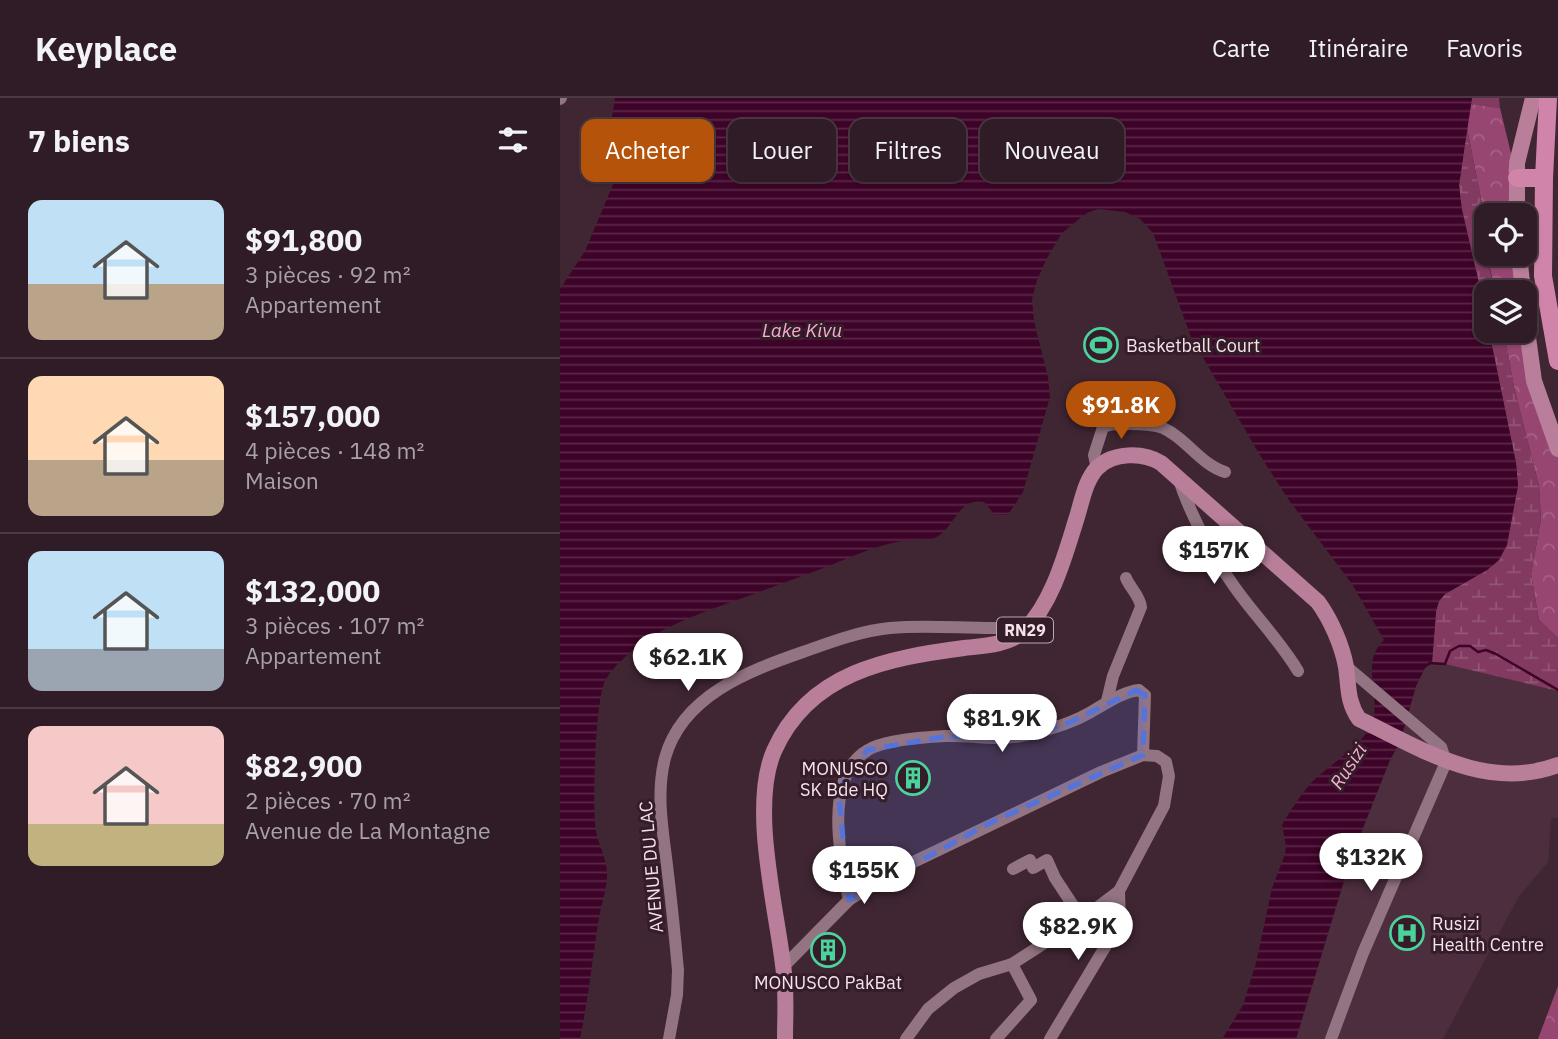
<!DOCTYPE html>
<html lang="fr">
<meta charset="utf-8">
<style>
body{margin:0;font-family:"IBM Plex Sans",sans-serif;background:#38252e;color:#f1f3f6;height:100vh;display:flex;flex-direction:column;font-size:26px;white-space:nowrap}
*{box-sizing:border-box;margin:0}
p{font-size:23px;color:#a8a1a7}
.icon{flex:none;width:38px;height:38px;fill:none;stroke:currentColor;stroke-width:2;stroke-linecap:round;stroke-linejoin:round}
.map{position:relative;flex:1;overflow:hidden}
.details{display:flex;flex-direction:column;background:#301c26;width:560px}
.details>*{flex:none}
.guide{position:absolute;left:21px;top:21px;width:665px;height:63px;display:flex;gap:14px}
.controls{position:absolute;left:914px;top:105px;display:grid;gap:14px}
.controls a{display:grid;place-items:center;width:63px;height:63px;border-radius:14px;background:#301c26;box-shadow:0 2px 5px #0004,0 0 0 2px #4b3a43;font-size:35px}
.price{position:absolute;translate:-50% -60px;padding:0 16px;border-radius:24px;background:#fff;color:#222;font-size:23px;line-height:46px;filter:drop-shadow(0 2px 4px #0008)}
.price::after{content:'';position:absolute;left:50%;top:42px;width:21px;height:16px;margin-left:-10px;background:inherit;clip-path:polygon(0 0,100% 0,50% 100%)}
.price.selected{background:#b45309;color:#fff}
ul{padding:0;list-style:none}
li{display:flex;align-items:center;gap:21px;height:175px;padding:0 28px}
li+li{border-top:2px solid #4b3a43}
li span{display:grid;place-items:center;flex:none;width:196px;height:140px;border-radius:14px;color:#555}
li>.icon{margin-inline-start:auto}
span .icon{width:84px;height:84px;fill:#fffc;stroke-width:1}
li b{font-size:30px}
h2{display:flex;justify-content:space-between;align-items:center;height:84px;padding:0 28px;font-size:30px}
.chip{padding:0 24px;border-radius:14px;background:#301c26;box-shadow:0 2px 5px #0004,0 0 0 2px #4b3a43;font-size:24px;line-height:63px}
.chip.selected{background:#b45309;color:#fff}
header{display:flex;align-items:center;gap:42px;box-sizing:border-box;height:98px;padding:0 35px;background:#301c26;border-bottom:2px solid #4b3a43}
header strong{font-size:33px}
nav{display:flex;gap:38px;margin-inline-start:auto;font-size:24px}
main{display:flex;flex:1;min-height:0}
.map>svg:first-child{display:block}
</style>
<header>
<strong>Keyplace</strong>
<nav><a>Carte</a><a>Itinéraire</a><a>Favoris</a></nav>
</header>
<main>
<section class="details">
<h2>7 biens<svg class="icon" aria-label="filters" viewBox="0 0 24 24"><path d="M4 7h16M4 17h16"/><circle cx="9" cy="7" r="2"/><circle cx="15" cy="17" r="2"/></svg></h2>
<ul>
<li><span style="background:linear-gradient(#bfe0f5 60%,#b9a48a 0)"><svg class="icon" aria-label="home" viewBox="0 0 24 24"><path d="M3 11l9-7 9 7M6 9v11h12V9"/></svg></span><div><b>$91,800</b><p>3 pièces · 92 m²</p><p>Appartement</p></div></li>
<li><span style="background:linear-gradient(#ffd9b3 60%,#b9a48a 0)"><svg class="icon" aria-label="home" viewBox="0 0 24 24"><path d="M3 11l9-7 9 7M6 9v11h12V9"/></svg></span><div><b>$157,000</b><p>4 pièces · 148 m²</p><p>Maison</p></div></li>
<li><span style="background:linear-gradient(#bfe0f5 70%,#9aa5b1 0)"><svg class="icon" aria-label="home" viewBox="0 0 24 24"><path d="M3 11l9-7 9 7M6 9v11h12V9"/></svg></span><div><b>$132,000</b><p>3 pièces · 107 m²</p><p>Appartement</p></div></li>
<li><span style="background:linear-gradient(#f6c9c9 70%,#c2b280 0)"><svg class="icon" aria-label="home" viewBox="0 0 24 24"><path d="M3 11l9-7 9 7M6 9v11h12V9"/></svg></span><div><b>$82,900</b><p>2 pièces · 70 m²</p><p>Avenue de La Montagne</p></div></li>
</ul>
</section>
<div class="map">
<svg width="998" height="941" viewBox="0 0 998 941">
<defs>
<pattern id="forest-crowns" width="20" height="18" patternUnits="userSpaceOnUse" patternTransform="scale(1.75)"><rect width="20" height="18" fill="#974671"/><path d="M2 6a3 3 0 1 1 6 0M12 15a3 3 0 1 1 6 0" fill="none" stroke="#a66185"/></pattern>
<pattern id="wetland-marsh" width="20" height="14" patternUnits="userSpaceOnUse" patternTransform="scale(1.75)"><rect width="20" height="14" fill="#823a61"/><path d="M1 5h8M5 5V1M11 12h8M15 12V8" fill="none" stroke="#945678"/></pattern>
<pattern id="water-rules" width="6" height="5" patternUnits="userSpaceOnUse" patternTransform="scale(1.75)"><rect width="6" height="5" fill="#3e0328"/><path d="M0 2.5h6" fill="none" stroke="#5a2847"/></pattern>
</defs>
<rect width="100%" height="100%" fill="#402633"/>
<path fill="#4d2e3e" d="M872,565L885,566L998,593V720H991L988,764L959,798L883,941H736L790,763L830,662L840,644L856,588L865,570Z"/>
<g fill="#823a61">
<path d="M912,0H939L940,10L911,6Z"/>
<path d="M546,231L553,258L536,263L530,236Z"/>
</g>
<g fill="url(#forest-crowns)">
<path d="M911,6L940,10L957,80V117H926V140L922,106L907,30Z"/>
<path d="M927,156H959L963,194H935Z"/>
<path d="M944,233H964L998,351V540L979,522L971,476L981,421L979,388L954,289Z"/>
<path d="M998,888V941H978Z"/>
</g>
<g fill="url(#wetland-marsh)">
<path d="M907,30L922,106L926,156L935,194H926V216L900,102L899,87Z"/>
<path d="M929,233H944L954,289L979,388L981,421L971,476L979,522L998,540V593L885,566L872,565L876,513L879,503L885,496L927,472L939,462L958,388L956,365Z"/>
</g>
<path fill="url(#water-rules)" d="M55,0H912L899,87L902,113L926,216V233H929L956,365L958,388L947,447L939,462L927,472L885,496L879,503L876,513L872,565L865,570L856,588L840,644L830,662L790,763L736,941H662L683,907L696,865L712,790L725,756L726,748L722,727C731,712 742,694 754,682C770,667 804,646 812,625C822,597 799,565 824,542L792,486L728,401L698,354L631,239L593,135L580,121L565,114L538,111L527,115L502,135L487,160L477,182L472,201L474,223L488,279L490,299L463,394L448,417H435L424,404C400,399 395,426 380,437C372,443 360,442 350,442C322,445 295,457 269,468C239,479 210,490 180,501C144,514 110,525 79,547C68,556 53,569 46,581C35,598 32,711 36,733C39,749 48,763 47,779C46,795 40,810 38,826C32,865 28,903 20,941H0V191L25,153L59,72L60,56L52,19Z"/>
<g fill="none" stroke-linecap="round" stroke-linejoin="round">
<path stroke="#3e0328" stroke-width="2.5" d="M869,565L885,566L890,553L899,548H910L918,554L926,552L936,556L998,592"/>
<g stroke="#937482" stroke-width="12">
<path d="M0,1L1,0"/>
<path d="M537,371L534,357L543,329C551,325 561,326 570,326C581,326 593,326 603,330C626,340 640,366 665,374"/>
<path d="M618,379C631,418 652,458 676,491C696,519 720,543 738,573"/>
<path d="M547,603L553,578L581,509C580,498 570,490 566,480"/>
<path d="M453,771L470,762L473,770L487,762L495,780L522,821"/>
<path d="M289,802L343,769L541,674L583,657L597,658L606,664L609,678L604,708L559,793L522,821L452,866L419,876L394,890L368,911L346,941"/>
<path d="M224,868L289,802C280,761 263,678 308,652C324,642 366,639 386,638C411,637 436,643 461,638C486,633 514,625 536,611C550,603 563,594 579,592L585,597L583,657"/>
<path d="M109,941L117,897L118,872C115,840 112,808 108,776C104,738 95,698 105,660C122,598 188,573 243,554C271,544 300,533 330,530C364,527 398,530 432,530H441L458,538"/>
<path d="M436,941L471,902L452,866"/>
<path d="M490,941L560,824L559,793"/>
<path d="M771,941L803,855L886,664L881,649L786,568"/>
</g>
<g stroke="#b87e9a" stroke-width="16">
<path d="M957,117V65L973,0"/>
<path d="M959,156L963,194"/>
<path d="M964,210L974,283L998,351"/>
<path d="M225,941C225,916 227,892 223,867C216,808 190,708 214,653C249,574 328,560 404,550C423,548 449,547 464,533C493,504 505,457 517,419C522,403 525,383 537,370C553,354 583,354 601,365L758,504C771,522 782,547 786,569C789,589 787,604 799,621C862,651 926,694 998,667"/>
</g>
<g stroke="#d084aa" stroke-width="18">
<path d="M988,0L984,80L983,178L998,263"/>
<path d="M957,80H984"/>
</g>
</g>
<path fill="#5373dd" fill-opacity="0.2" stroke="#5373dd" stroke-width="5" stroke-dasharray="14 9" stroke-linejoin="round" d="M576,592L585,597L583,657L432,724L289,802L279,699L284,681L307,652L388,638H459L508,625Z"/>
<defs>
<g id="stadium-ring" transform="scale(1.75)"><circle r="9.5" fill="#351c29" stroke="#4ad49c" stroke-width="1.5"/><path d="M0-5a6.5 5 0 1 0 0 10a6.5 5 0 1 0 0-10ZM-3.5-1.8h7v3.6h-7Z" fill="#4ad49c"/></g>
<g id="building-ring" transform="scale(1.75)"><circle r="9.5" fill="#351c29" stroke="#4ad49c" stroke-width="1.5"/><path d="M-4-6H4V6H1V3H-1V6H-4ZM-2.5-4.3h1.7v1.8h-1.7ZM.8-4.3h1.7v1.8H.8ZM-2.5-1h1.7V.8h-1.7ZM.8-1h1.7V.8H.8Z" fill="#4ad49c"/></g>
<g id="hospital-ring" transform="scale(1.75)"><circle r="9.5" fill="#351c29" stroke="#4ad49c" stroke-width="1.5"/><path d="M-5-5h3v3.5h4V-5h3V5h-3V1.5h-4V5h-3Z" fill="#4ad49c"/></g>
</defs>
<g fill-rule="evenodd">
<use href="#stadium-ring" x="541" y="247"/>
<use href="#building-ring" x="353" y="680"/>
<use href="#hospital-ring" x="847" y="835"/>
<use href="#building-ring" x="268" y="852"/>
</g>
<g text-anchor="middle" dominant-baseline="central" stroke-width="6" stroke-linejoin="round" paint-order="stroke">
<rect fill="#351c29" stroke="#bba7b1" stroke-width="2" x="437" y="519.5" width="56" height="25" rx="5"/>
<g font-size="16" font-weight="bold" fill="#f5e3eb">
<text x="465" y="532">RN29</text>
</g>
<g font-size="18" fill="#f5e3eb" stroke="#351c29" text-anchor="start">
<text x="566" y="247">Basketball Court</text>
<text x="328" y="670" text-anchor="end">MONUSCO<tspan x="328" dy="21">SK Bde HQ</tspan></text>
<text x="872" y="825">Rusizi<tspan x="872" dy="21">Health Centre</tspan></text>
<text x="268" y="884" text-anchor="middle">MONUSCO PakBat</text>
</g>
<g font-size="18" fill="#f5e3eb" stroke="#351c29">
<text transform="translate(91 769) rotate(-95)">AVENUE DU LAC</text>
</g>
<g font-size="19" font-style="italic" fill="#f4afd0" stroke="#351c29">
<text x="242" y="232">Lake Kivu</text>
<text transform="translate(788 668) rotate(-57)">Rusizi</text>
</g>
</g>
</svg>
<div class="controls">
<a><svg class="icon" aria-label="locate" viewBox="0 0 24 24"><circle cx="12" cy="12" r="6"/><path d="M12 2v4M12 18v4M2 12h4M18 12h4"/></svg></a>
<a><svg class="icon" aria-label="layers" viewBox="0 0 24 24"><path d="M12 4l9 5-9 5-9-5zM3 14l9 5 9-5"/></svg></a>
</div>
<b class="price selected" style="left:561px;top:343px">$91.8K</b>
<b class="price" style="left:654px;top:488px">$157K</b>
<b class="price" style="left:128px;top:595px">$62.1K</b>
<b class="price" style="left:442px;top:656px">$81.9K</b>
<b class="price" style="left:811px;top:795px">$132K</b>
<b class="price" style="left:304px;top:808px">$155K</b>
<b class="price" style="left:518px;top:864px">$82.9K</b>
<div class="guide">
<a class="chip selected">Acheter</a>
<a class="chip">Louer</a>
<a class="chip">Filtres</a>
<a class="chip">Nouveau</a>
</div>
</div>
</main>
